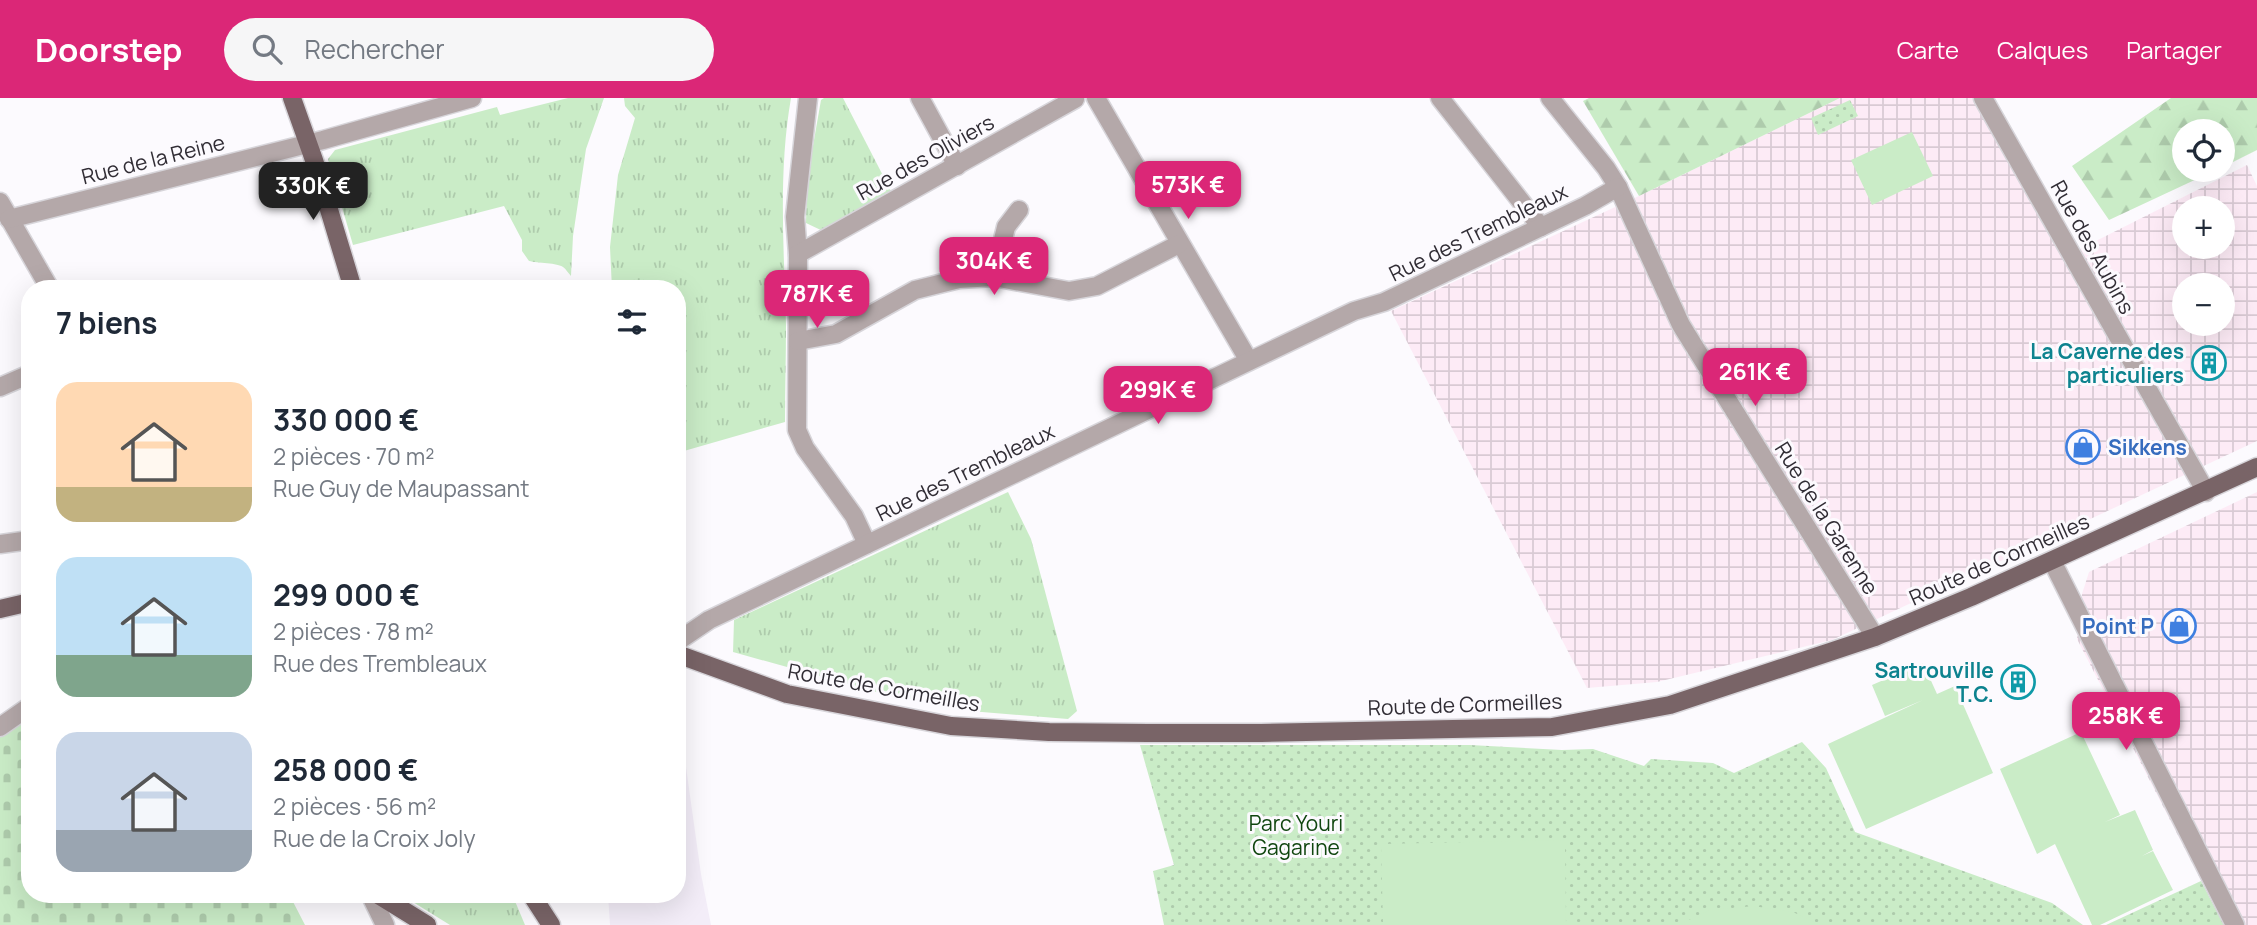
<!DOCTYPE html>
<html lang="fr">
<meta charset="utf-8">
<style>
body{margin:0;font-family:Manrope,sans-serif;background:#f6f6f7;color:#1f2937;height:100vh;display:flex;flex-direction:column;font-size:26px;white-space:nowrap}
*{box-sizing:border-box;margin:0}
p{font-size:23px;color:#747a83}
.icon{flex:none;width:38px;height:38px;fill:none;stroke:currentColor;stroke-width:2;stroke-linecap:round;stroke-linejoin:round}
.map{position:relative;flex:1;overflow:hidden}
.panel{position:absolute;left:21px;top:182px;width:665px;height:623px;display:flex;flex-direction:column;background:#fff;border-radius:28px;box-shadow:0 7px 28px #0002}
.panel>*{flex:none}
.controls{position:absolute;left:2172px;top:21px;display:grid;gap:14px}
.controls a{display:grid;place-items:center;width:63px;height:63px;border-radius:50%;background:#fff;box-shadow:0 7px 28px #0002;font-size:35px}
.price{position:absolute;translate:-50% -60px;padding:0 16px;border-radius:14px;background:#db2777;color:#fff;font-size:23px;line-height:46px;filter:drop-shadow(0 2px 4px #0008)}
.price::after{content:'';position:absolute;left:50%;top:42px;width:21px;height:16px;margin-left:-10px;background:inherit;clip-path:polygon(0 0,100% 0,50% 100%)}
.price.current{background:#222;color:#fff}
ul{padding:0;list-style:none}
li{display:flex;align-items:center;gap:21px;height:175px;padding:0 35px}
li span{display:grid;place-items:center;flex:none;width:196px;height:140px;border-radius:21px;color:#555}
li>.icon{margin-inline-start:auto}
span .icon{width:84px;height:84px;fill:#fffc;stroke-width:1}
li b{font-size:30px}
h2{display:flex;justify-content:space-between;align-items:center;height:84px;padding:0 35px;font-size:30px}
header{display:flex;align-items:center;gap:42px;box-sizing:border-box;height:98px;padding:0 35px;background:#db2777;color:#fff}
header strong{font-size:33px}
nav{display:flex;gap:38px;margin-inline-start:auto;font-size:24px}
.search{width:490px;height:63px;background:#f6f6f7;display:flex;align-items:center;gap:18px;box-sizing:border-box;padding:0 24px;border-radius:38px;color:#747a83;font-size:26px}
.map>svg:first-child{display:block}
</style>
<header>
<strong>Doorstep</strong>
<div class="search"><svg class="icon" aria-label="search" viewBox="0 0 24 24"><circle cx="10" cy="10" r="6"/><path d="M15 15l6 6"/></svg>Rechercher</div>
<nav><a>Carte</a><a>Calques</a><a>Partager</a></nav>
</header>
<div class="map">
<svg width="2257" height="827" viewBox="0 0 2257 827">
<defs>
<pattern id="industrial-grid" width="8" height="8" patternUnits="userSpaceOnUse" patternTransform="scale(1.75)"><rect width="8" height="8" fill="#fdebf6"/><path d="M0 4h8M4 0v8" fill="none" stroke="#d9cad4"/></pattern>
<pattern id="grass-tufts" width="24" height="20" patternUnits="userSpaceOnUse" patternTransform="scale(1.75)"><rect width="24" height="20" fill="#caecc7"/><path d="M3 7l-1-3M5 7V3M7 7l1-3M15 17l-1-3M17 17v-4M19 17l1-3" fill="none" stroke="#aecbac"/></pattern>
<pattern id="forest-firs" width="22" height="20" patternUnits="userSpaceOnUse" patternTransform="scale(1.75)"><rect width="22" height="20" fill="#caecc7"/><path d="M5 1l3.5 6h-7zM16 11l3.5 6h-7z" fill="#aecbac"/></pattern>
<pattern id="cemetery-stones" width="16" height="16" patternUnits="userSpaceOnUse" patternTransform="scale(1.75)"><rect width="16" height="16" fill="#caecc7"/><path d="M2 7V4a2 2 0 0 1 4 0v3zM10 15v-3a2 2 0 0 1 4 0v3z" fill="#aecbac"/></pattern>
<pattern id="park-dots" width="8" height="8" patternUnits="userSpaceOnUse" patternTransform="scale(1.75)"><rect width="8" height="8" fill="#caecc7"/><path d="M2 2h.1M6 6h.1" fill="none" stroke="#aecbac" stroke-width="1.8" stroke-linecap="round"/></pattern>
</defs>
<rect width="100%" height="100%" fill="#fcfafe"/>
<path fill="#f3edf8" d="M677,605L701,776L711,827H610L608,796H677Z"/>
<g fill="url(#industrial-grid)" fill-rule="evenodd">
<path d="M1840,0H1992L2072,155L2247,67L2257,88V343L1832,542L1657,584L1587,590L1391,213L1639,98ZM2184,110H2222V149H2184ZM2184,187H2222V226H2184Z"/>
<path d="M2257,394V827H2224L2077,541L2082,496L2089,474Z"/>
</g>
<g fill="url(#grass-tufts)">
<path d="M568,0H604L586,51L573,138L571,178C568,175 566,171 563,169C558,165 537,165 529,163L522,153V142L504,108L353,147L328,61L335,52L497,9L500,17Z"/>
<path d="M624,0H791C778,74 784,151 786,227C786,259 785,292 785,324L677,355V191H612L610,149L618,77L635,20L625,8Z"/>
<path d="M824,0H843L893,97L827,135L806,125L807,82L821,2Z"/>
<path d="M1008,394L1031,441L1077,613L1068,621L970,613L898,600L733,554L734,522Z"/>
<path d="M400,796H512L525,827H450Z"/>
</g>
<g fill="url(#forest-firs)">
<path d="M1589,0H1840L1639,98L1583,3Z"/>
<path d="M2171,0H2257V52L2223,69L2222,33H2184V72H2216L2109,122L2072,68Z"/>
</g>
<path fill="url(#cemetery-stones)" d="M30,617V796H289L305,827H0V638Z"/>
<g fill="url(#park-dots)">
<path d="M1850,2L1858,18L1818,37L1811,20Z"/>
<path d="M1802,644L1826,670L1855,734L2052,805L2083,827H1164L1153,773L1174,767L1140,647H1470L1562,652L1593,651L1644,668L1651,661L1713,665L1734,675Z"/>
<path d="M2201,783L2224,827H2106Z"/>
</g>
<g fill="#caecc7">
<path d="M1912,34L1933,78L1872,107L1851,62Z"/>
<path d="M1923,565L1937,596L1955,588L1993,675L1866,731L1828,646L1923,602L1885,618L1872,587Z"/>
<path d="M2081,634L2120,717L2105,724L2135,712L2153,752L2142,758L2153,753L2173,792L2100,827H2092L2055,746L2037,756L2000,671Z"/>
<path d="M1565,742L1566,827H1383L1381,746Z"/>
<path d="M1754,808L1795,815L1820,827H1678L1710,812Z"/>
</g>
<g fill="none" stroke-linecap="round" stroke-linejoin="round">
<g stroke="#d7d5da" stroke-width="21">
<g id="minor">
<path d="M808,0L795,119L798,156L797,332L805,350L854,418L867,446"/>
<path d="M920,0L957,68"/>
<path d="M1096,0L1249,263"/>
<path d="M1440,0L1541,129"/>
<path d="M1550,0L1606,70L1618,89L1681,227L1875,539"/>
<path d="M1983,0L2206,394"/>
<path d="M0,104L50,191"/>
<path d="M9,121L323,42L472,0"/>
<path d="M798,156L1075,1"/>
<path d="M994,179L1006,129L1019,112"/>
<path d="M798,243L836,236L915,192L959,181L994,179L1069,193L1097,188L1179,146"/>
<path d="M0,289L30,276"/>
<path d="M0,446L30,442"/>
<path d="M2052,463L2235,827"/>
<path d="M677,546L681,541L709,522L1354,213L1384,204L1585,108L1618,89"/>
<path d="M0,629L30,608"/>
<path d="M370,796L385,827"/>
</g>
</g>
<g stroke="#d7d5da" stroke-width="21">
<g id="major">
<path d="M292,0L314,62L353,191"/>
<path d="M0,511L30,504"/>
<path d="M677,556L787,596L951,628L1049,634L1148,635H1261L1552,629L1670,607L1875,539L1971,499L2257,369"/>
<path d="M377,796L427,827"/>
<path d="M531,796L551,827"/>
</g>
</g>
<use href="#minor" stroke="#b4a8a9" stroke-width="18"/>
<use href="#major" stroke="#796467" stroke-width="18"/>
</g>
<defs>
<g id="building-ring" transform="scale(1.75)"><circle r="9.5" fill="#fcfafe" stroke="#0f9aa8" stroke-width="1.5"/><path d="M-4-6H4V6H1V3H-1V6H-4ZM-2.5-4.3h1.7v1.8h-1.7ZM.8-4.3h1.7v1.8H.8ZM-2.5-1h1.7V.8h-1.7ZM.8-1h1.7V.8H.8Z" fill="#0f9aa8"/></g>
<g id="shop-ring" transform="scale(1.75)"><circle r="9.5" fill="#fcfafe" stroke="#3f7fe0" stroke-width="1.5"/><path d="M-5-2.5h2.3a2.7 3.5 0 0 1 5.4 0H5L5.5 6h-11ZM-1.5-2.5h3a1.5 2.3 0 0 0-3 0Z" fill="#3f7fe0"/></g>
</defs>
<g fill-rule="evenodd">
<use href="#building-ring" x="2209" y="265"/>
<use href="#shop-ring" x="2083" y="349"/>
<use href="#shop-ring" x="2179" y="528"/>
<use href="#building-ring" x="2018" y="584"/>
</g>
<g text-anchor="middle" dominant-baseline="central" stroke-width="6" stroke-linejoin="round" paint-order="stroke">
<g font-size="21" fill="#312d35" stroke="#fcfafe">
<text transform="translate(925 59) rotate(-29)">Rue des Oliviers</text>
<text transform="translate(153 61) rotate(-14)">Rue de la Reine</text>
<text transform="translate(1478 134) rotate(-26)">Rue des Trembleaux</text>
<text transform="translate(2093 149) rotate(61)">Rue des Aubins</text>
<text transform="translate(965 374) rotate(-26)">Rue des Trembleaux</text>
<text transform="translate(1827 420) rotate(58)">Rue de la Garenne</text>
<text transform="translate(1999 461) rotate(-24)">Route de Cormeilles</text>
<text transform="translate(884 589) rotate(10)">Route de Cormeilles</text>
<text transform="translate(1465 606) rotate(-2)">Route de Cormeilles</text>
</g>
<g font-size="21" font-weight="bold" fill="#0d838f" stroke="#fcfafe" text-anchor="end">
<text x="2184" y="253">La Caverne des<tspan x="2184" dy="24">particuliers</tspan></text>
<text x="1994" y="572">Sartrouville<tspan x="1994" dy="24">T.C.</tspan></text>
</g>
<g font-size="21" font-weight="bold" fill="#366cbe" stroke="#fcfafe" text-anchor="start">
<text x="2108" y="349">Sikkens</text>
<text x="2154" y="528" text-anchor="end">Point P</text>
</g>
<g font-size="21" fill="#10460f" stroke="#fcfafe">
<text x="1296" y="725">Parc Youri<tspan x="1296" dy="24">Gagarine</tspan></text>
</g>
</g>
</svg>
<div class="controls">
<a><svg class="icon" aria-label="locate" viewBox="0 0 24 24"><circle cx="12" cy="12" r="6"/><path d="M12 2v4M12 18v4M2 12h4M18 12h4"/></svg></a>
<a>+</a>
<a>−</a>
</div>
<b class="price" style="left:1188px;top:123px">573K €</b>
<b class="price current" style="left:313px;top:124px">330K €</b>
<b class="price" style="left:994px;top:199px">304K €</b>
<b class="price" style="left:817px;top:232px">787K €</b>
<b class="price" style="left:1755px;top:310px">261K €</b>
<b class="price" style="left:1158px;top:328px">299K €</b>
<b class="price" style="left:2126px;top:654px">258K €</b>
<section class="panel">
<h2>7 biens<svg class="icon" aria-label="filters" viewBox="0 0 24 24"><path d="M4 7h16M4 17h16"/><circle cx="9" cy="7" r="2"/><circle cx="15" cy="17" r="2"/></svg></h2>
<ul>
<li><span style="background:linear-gradient(#ffd9b3 75%,#c2b280 0)"><svg class="icon" aria-label="home" viewBox="0 0 24 24"><path d="M3 11l9-7 9 7M6 9v11h12V9"/></svg></span><div><b>330 000 €</b><p>2 pièces · 70 m²</p><p>Rue Guy de Maupassant</p></div></li>
<li><span style="background:linear-gradient(#bfe0f5 70%,#7fa58c 0)"><svg class="icon" aria-label="home" viewBox="0 0 24 24"><path d="M3 11l9-7 9 7M6 9v11h12V9"/></svg></span><div><b>299 000 €</b><p>2 pièces · 78 m²</p><p>Rue des Trembleaux</p></div></li>
<li><span style="background:linear-gradient(#c9d6e8 70%,#9aa5b1 0)"><svg class="icon" aria-label="home" viewBox="0 0 24 24"><path d="M3 11l9-7 9 7M6 9v11h12V9"/></svg></span><div><b>258 000 €</b><p>2 pièces · 56 m²</p><p>Rue de la Croix Joly</p></div></li>
</ul>
</section>
</div>
